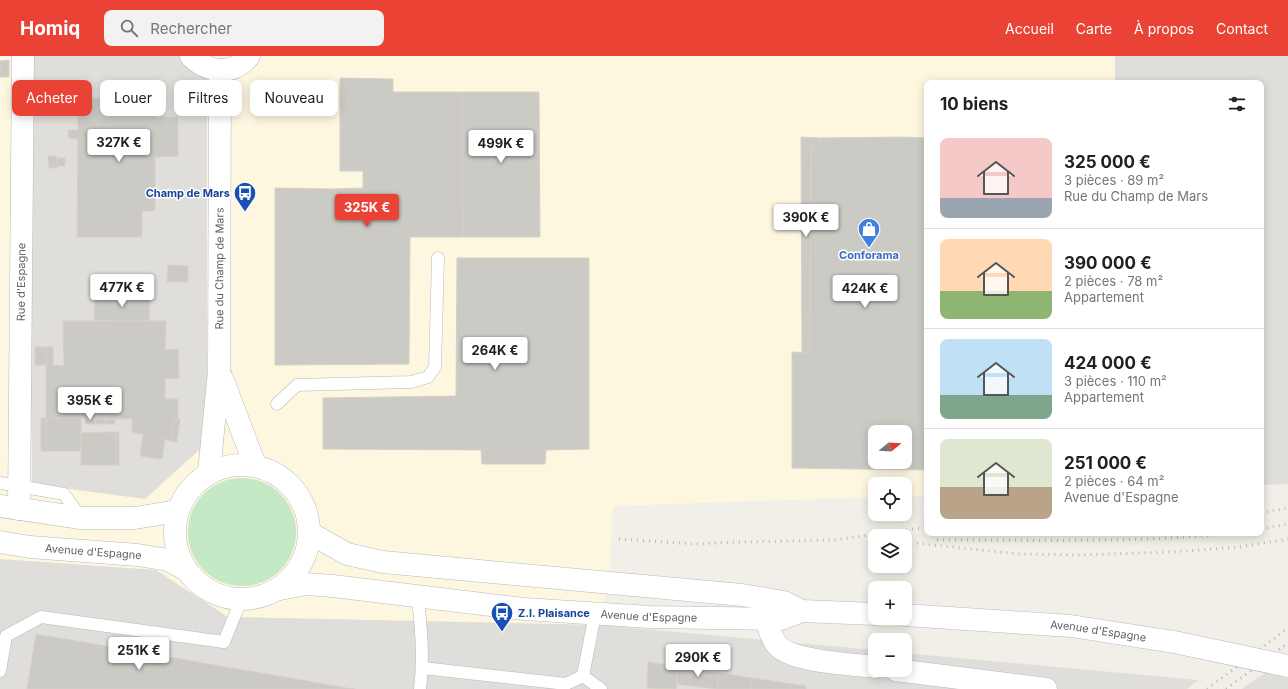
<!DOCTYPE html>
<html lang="fr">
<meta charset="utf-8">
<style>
body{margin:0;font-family:Inter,sans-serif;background:#f2f2f2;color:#202124;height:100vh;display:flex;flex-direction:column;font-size:15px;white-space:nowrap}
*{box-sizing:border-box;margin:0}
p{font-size:13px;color:#757577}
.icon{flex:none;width:22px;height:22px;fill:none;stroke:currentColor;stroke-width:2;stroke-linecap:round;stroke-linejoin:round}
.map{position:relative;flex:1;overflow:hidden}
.side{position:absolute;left:924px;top:24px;width:340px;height:456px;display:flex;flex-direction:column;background:#fff;border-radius:8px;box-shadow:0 2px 10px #0003}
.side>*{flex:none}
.top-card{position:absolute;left:12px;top:24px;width:380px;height:36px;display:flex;gap:8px}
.needle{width:26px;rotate:72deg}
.controls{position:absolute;left:868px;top:369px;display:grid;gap:8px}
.controls a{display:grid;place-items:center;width:44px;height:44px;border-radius:8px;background:#fff;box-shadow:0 2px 10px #0003;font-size:20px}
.price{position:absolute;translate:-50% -34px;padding:0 9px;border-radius:4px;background:#fff;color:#222;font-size:13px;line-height:26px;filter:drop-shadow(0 1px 2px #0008)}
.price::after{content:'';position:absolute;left:50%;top:24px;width:12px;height:9px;margin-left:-6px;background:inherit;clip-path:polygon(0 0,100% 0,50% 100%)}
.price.active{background:#ea4335;color:#fff}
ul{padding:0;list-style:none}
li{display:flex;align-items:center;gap:12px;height:100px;padding:0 16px}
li+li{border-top:1px solid #e0e0e0}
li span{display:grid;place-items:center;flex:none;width:112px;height:80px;border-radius:8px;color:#555}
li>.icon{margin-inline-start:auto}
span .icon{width:48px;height:48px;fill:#fffc;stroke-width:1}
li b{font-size:17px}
h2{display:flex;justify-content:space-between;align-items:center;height:48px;padding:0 16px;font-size:17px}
.tag{padding:0 14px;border-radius:8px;background:#fff;box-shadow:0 2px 10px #0003;font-size:14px;line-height:36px}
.tag.active{background:#ea4335;color:#fff}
header{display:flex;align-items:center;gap:24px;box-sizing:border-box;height:56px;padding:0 20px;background:#ea4335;color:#fff}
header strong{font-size:19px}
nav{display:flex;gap:22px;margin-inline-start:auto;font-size:14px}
.search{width:280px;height:36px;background:#f2f2f2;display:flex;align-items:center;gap:10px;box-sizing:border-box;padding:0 14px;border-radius:8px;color:#757577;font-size:15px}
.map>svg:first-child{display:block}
</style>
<header>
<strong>Homiq</strong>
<div class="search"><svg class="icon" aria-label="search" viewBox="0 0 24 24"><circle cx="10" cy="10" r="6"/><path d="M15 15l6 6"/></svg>Rechercher</div>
<nav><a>Accueil</a><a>Carte</a><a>À propos</a><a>Contact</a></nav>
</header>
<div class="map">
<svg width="1288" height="633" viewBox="0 0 1288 633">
<rect width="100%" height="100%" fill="#f1efe8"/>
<path fill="#fef7e0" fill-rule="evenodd" d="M0,0H27L207,387V0H1115V27H927V440L905,441V428H875V441L613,450L610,512L600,569L227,561L156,514L0,503ZM875,376H905V406H875Z"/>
<g fill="#e0deda">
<path d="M27,0H207V387L145,443L32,428Z"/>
<path d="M1115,0H1288V428L1261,429V27H1115Z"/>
<path d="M0,503L156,514L228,561L600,569L875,594V614H905V597L1198,624L1187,633H0Z"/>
<path d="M1288,602V633H1242L1247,629Z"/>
</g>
<circle fill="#c5e8c5" cx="242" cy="476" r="54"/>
<g fill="#cccac5" stroke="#d6d1c6" fill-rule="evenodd">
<path d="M9,4V21H0V5Z"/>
<path d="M340,22L393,23V36H462L463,181H410L409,308L275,309V132L331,133L363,132V115H340Z"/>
<path d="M462,36H539L540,181H463Z"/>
<path d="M78,42L156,43V61H178V100L155,101V155H142V181H77L78,83L69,82L68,74H78Z"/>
<path d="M801,81L819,82V89H811L810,297H802Z"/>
<path d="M902,81L927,82V414L792,412V296L810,297L811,89H819V82ZM875,376H905V406H875Z"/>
<path d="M48,100H57V112H49Z"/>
<rect x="57" y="102" width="8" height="8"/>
<path d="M457,202H589V393L546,394L545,408H482L481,394L323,393V342L456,340Z"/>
<path d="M168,209L188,210V226H167Z"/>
<path d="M95,238L150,239L149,265L94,264Z"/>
<path d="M63,265H166L165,294L178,293L179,322L165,323V343H178V363H174L171,385L132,376V363L46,362V291H53V309L64,310Z"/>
<rect x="35" y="291" width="11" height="18"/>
<rect x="41" y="362" width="5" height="33"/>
<rect x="46" y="362" width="35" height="33"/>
<path d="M95,362V368H85V363Z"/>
<path d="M95,362L105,363V368H95Z"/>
<rect x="105" y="363" width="10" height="5"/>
<path d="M174,363H180L177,386L171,385Z"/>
<rect x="115" y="376" width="4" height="33"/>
<path d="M115,376V409H81V377Z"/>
<path d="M143,378L165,383L162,403L140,400Z"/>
<path d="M36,578L347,632L355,633H27Z"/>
<path d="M648,606L678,611L676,633L647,632Z"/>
<path d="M678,611L719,617L717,633L677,628Z"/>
<path d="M719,617L753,622L751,633H717Z"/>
<path d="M753,622L799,629L806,630V633H751Z"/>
</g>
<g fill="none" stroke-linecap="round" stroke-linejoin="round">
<g stroke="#b5b8bc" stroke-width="13">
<g id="lane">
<path d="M277,348L297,329L411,326L428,321L435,311L438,202"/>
<path d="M0,427L64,438L81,462"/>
<path d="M418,541C421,572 424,602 420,633"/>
<path d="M595,558L583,620L601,633"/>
<path d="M423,612L566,628L583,620"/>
<path d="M0,615L6,580L41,561L224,586L241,544"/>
</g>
</g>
<g stroke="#b5b8bc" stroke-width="23">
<g id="street">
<path d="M191,0C208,17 233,20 249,0"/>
<path d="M222,322L255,409"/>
<path id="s1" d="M209,416L219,315L220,14"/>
<path id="s2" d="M19,453L23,0"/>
<path d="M765,544C766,559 767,576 777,589C791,606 852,608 875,611"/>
<path d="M896,614L1046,633"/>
</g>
</g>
<g stroke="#b6babf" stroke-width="23">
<g id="secondary">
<circle cx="242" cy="476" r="67"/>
<path d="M0,450L81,462H135L177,455"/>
<path d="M310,477L347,498L383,506L687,534L742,539L784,546L802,555L875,558"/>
<path id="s3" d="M0,486L30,491L138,499L168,504L185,513"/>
<path id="s4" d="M280,533L306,528L333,530L524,553L650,561L781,563L802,555"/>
<path id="s5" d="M905,559L1071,570L1174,586"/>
</g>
</g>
<use href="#lane" stroke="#fff" stroke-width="12"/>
<use href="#street" stroke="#fff" stroke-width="22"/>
<use href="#secondary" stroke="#fff" stroke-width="22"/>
<g stroke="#b6b7b8" stroke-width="3" stroke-dasharray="1 5" stroke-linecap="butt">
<path d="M1261,457L1288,452"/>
<path d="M1261,473L1288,468"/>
<path d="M619,483L695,488L742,486L834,484L927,471"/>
<path d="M937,484C1037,484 1137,487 1237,477"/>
<path d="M905,486L1019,498L1078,499L1171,496L1240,491L1288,483"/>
<path d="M1207,633L1288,572"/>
<path d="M1226,633L1288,587"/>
</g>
<g stroke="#b6babf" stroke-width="23" stroke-linecap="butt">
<path id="secondary-bridge" d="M1174,586L1288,610"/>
</g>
<use href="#secondary-bridge" stroke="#fff" stroke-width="22"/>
</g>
<defs>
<g id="bus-pin" transform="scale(1.15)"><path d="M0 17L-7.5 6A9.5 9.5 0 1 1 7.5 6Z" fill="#1a4fb4" stroke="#fff"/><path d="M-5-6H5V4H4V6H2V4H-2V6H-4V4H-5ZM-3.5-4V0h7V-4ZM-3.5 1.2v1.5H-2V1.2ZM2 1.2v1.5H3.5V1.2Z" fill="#fff"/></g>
<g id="shop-pin" transform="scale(1.15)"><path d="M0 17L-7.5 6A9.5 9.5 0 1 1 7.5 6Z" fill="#3f7fe0" stroke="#fff"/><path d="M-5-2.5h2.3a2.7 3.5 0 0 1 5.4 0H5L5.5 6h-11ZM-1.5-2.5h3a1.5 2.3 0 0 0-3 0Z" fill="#fff"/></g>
</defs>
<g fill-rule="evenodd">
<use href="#bus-pin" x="245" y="137"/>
<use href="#shop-pin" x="869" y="173"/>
<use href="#bus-pin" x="502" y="557"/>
</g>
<g text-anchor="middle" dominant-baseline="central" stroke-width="3" stroke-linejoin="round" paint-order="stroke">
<g font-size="11" font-weight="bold" fill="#164399" stroke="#fff" text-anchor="end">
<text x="230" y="137">Champ de Mars</text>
<text x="518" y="557" text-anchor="start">Z.I. Plaisance</text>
</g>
<g font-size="11" font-weight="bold" fill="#366cbe" stroke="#fff">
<text x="869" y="199">Conforama</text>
</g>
<g font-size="11" fill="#5f6368" stroke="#fff">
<text stroke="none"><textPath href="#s1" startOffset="204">Rue du Champ de Mars</textPath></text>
<text stroke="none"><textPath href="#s2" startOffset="227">Rue d'Espagne</textPath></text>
<text stroke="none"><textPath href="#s3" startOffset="94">Avenue d'Espagne</textPath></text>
<text stroke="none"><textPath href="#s4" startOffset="371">Avenue d'Espagne</textPath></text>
<text stroke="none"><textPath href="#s5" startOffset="194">Avenue d'Espagne</textPath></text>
</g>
</g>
</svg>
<div class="controls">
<a><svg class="needle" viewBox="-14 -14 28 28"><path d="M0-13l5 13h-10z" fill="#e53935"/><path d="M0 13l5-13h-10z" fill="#757577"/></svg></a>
<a><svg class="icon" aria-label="locate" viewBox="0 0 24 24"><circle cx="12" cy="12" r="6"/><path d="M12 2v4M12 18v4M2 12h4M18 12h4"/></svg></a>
<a><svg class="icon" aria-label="layers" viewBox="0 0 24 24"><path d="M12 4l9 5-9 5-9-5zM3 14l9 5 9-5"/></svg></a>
<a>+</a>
<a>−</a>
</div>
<b class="price" style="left:119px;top:107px">327K €</b>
<b class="price" style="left:501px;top:108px">499K €</b>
<b class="price active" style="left:367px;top:172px">325K €</b>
<b class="price" style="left:806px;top:182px">390K €</b>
<b class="price" style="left:122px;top:252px">477K €</b>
<b class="price" style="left:865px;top:253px">424K €</b>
<b class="price" style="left:495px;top:315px">264K €</b>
<b class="price" style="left:90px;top:365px">395K €</b>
<b class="price" style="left:139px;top:615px">251K €</b>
<b class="price" style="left:698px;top:622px">290K €</b>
<div class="top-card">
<a class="tag active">Acheter</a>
<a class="tag">Louer</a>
<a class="tag">Filtres</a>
<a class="tag">Nouveau</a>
</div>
<section class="side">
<h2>10 biens<svg class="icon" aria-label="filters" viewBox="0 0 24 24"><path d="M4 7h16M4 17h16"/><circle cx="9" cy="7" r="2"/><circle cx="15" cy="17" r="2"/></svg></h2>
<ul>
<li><span style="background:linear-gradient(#f6c9c9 75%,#9aa5b1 0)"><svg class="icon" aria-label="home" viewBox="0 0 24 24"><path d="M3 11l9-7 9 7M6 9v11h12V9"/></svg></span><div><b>325 000 €</b><p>3 pièces · 89 m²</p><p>Rue du Champ de Mars</p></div></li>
<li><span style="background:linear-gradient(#ffd9b3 65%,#8fb573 0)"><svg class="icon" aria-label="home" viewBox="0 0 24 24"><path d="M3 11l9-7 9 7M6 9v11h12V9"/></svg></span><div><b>390 000 €</b><p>2 pièces · 78 m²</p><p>Appartement</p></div></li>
<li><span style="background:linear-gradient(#bfe0f5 70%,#7fa58c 0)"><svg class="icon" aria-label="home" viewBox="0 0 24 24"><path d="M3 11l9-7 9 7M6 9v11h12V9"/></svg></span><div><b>424 000 €</b><p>3 pièces · 110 m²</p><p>Appartement</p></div></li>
<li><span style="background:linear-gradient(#dfe7d0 60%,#b9a48a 0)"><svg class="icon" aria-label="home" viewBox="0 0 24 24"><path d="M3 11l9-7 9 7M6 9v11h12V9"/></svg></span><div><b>251 000 €</b><p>2 pièces · 64 m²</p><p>Avenue d'Espagne</p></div></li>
</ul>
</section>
</div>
